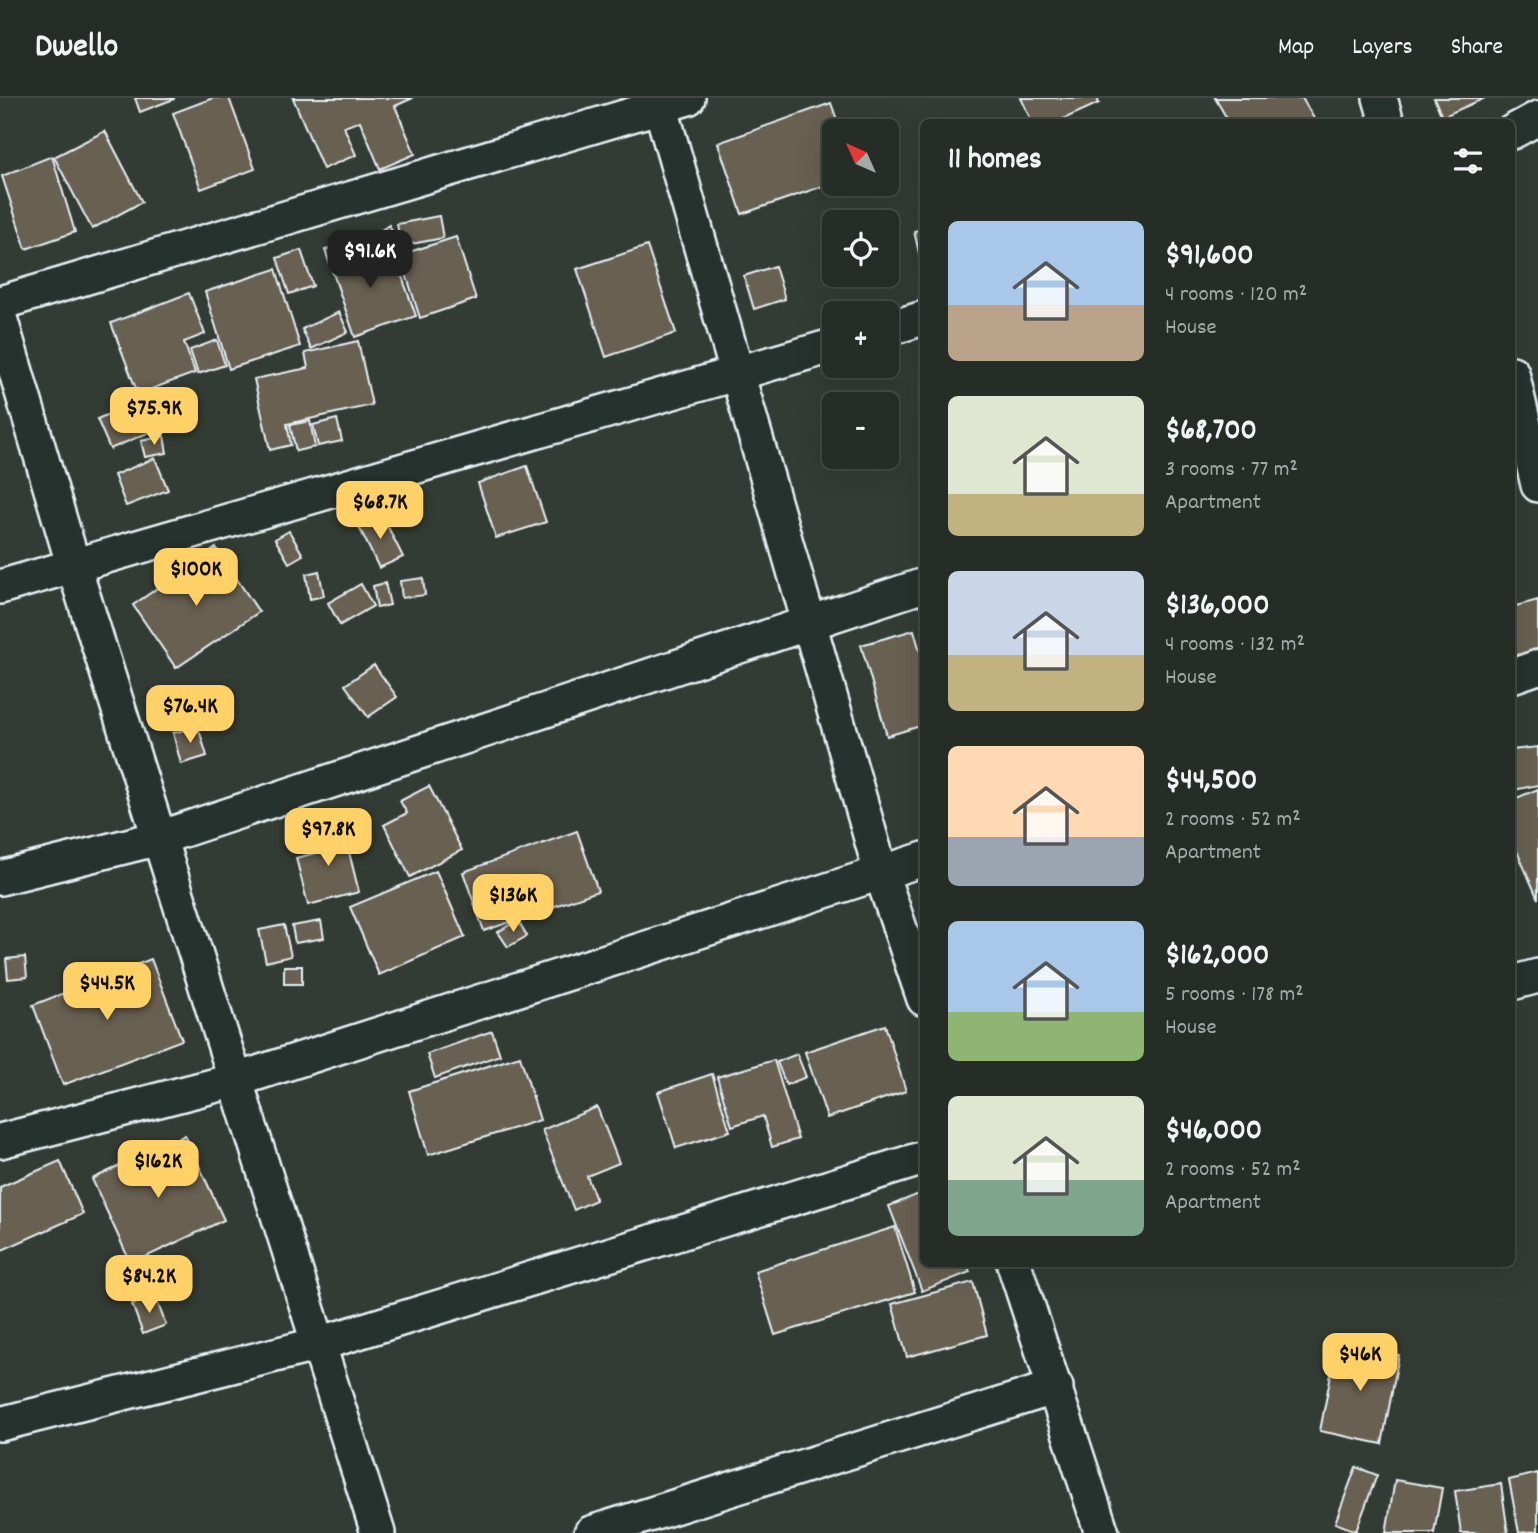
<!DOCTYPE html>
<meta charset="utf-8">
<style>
body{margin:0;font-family:Dekko,sans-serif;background:#323933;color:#f1f3f6;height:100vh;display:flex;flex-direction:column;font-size:26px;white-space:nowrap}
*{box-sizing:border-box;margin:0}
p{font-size:23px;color:#a4a8a7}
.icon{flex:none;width:38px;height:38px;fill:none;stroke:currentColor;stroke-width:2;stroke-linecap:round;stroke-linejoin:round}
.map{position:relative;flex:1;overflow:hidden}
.sheet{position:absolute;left:920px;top:21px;width:595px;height:1148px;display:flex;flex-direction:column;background:#262d27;border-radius:10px;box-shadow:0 7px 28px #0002,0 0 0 2px #424944}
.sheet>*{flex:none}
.needle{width:46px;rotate:315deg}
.buttons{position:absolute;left:822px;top:21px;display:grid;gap:14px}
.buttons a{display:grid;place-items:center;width:77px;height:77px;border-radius:10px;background:#262d27;box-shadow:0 7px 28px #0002,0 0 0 2px #424944;font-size:35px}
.price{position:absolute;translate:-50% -60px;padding:0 16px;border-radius:14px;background:#ffd166;color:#111;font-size:23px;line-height:46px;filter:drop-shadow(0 2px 4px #0008)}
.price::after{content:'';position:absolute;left:50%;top:42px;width:21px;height:16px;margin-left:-10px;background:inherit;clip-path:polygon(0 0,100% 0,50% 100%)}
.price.selected{background:#222;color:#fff}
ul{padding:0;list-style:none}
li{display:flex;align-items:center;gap:21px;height:175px;padding:0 28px}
li span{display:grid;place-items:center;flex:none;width:196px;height:140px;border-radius:10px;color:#555}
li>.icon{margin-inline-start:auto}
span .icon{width:84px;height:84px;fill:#fffc;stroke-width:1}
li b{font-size:30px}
h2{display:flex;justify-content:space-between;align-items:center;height:84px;padding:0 28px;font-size:30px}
header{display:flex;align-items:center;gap:42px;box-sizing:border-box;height:98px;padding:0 35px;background:#262d27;border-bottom:2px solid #424944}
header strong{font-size:33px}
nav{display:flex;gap:38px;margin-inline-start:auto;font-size:24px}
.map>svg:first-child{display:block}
</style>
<header>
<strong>Dwello</strong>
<nav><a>Map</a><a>Layers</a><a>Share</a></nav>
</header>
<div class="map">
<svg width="1538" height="1435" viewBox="0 0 1538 1435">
<rect width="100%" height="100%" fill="#333c34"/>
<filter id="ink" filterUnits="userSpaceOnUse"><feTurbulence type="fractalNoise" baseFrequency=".0143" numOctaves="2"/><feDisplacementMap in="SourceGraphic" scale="14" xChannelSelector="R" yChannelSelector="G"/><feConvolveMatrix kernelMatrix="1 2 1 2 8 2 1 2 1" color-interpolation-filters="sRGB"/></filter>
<g filter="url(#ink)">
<g fill="#686151" stroke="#e8f1f8" stroke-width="2">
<path d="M135,0H174V1L140,14Z"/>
<path d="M213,0H229L255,71L201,91L173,15Z"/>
<path d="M293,0H413L395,8L415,56L380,71L360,23L344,29L356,57L323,71Z"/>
<path d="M1021,0H1097L1099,5L1057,24H1032Z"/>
<path d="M1215,0H1302L1316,24H1229Z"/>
<path d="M1434,0H1485L1442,19Z"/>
<path d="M831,5L841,33H835V84L742,116L718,45Z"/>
<path d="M105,33L142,104L92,131L54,59Z"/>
<path d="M52,58L75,134L26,151L2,78Z"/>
<path d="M439,118L443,140L401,148L397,126Z"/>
<path d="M389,127L400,147L380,159L369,140Z"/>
<path d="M924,131V158L920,159L914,133Z"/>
<path d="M456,139L476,201L420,220L400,157Z"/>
<path d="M352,142L362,170L395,159L416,218L355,239L325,152Z"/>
<path d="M647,148L676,235L606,259L577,171Z"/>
<path d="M301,152L313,188L289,196L277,160Z"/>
<path d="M775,168L785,201L754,211L744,178Z"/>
<path d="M276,171L300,248L229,271L205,194Z"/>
<path d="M189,195L205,236L184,244L195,275L138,296L111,225Z"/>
<path d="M339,214L348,234L311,251L302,231Z"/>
<path d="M217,242L225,267L198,276L190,252Z"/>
<path d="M358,243L372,307L287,326L291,347L270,352L254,281L308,270L305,255Z"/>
<path d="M137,304L150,334L110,351L97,321Z"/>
<path d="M337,321L342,343L318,348L313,327Z"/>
<path d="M310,323L315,349L296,353L290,327Z"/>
<path d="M164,338L167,355L145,359L141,343Z"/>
<path d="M155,360L168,392L126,408L114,377Z"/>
<path d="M527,368L546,424L496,440L478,385Z"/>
<path d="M381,415L403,459L379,470L358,427Z"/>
<path d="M289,433L303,457L289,465L275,441Z"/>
<path d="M216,450L259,514L176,570L133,507Z"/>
<path d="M319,473L324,498L310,501L306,476Z"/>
<path d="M423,480L425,497L402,500L400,483Z"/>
<path d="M385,485L390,507L377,510L373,488Z"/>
<path d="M361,486L373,508L340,527L328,505Z"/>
<path d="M1538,502V556L1512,563V509Z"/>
<path d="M914,532L924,568V627L887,638L861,547Z"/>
<path d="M374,567L397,599L368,619L345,587Z"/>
<path d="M198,628L207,658L181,666L173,635Z"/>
<path d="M1538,649V687L1514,692L1512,652Z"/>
<path d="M429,688L462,752L410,779L384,727L407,715L400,703Z"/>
<path d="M1538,691V801L1512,742V702Z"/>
<path d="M342,726L359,794L308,807L296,760L323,753L318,732Z"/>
<path d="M577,733L598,793L484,833L463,774Z"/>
<path d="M436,773L465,839L379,877L350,809Z"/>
<path d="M518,822L527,838L508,849L498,834Z"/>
<path d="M321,823L324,840L295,845L292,828Z"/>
<path d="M284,827L291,858L266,864L259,832Z"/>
<path d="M25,859L27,879L8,881L6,861Z"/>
<path d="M151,861L182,942L63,987L33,907Z"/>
<rect x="284" y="868" width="18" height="18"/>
<path d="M885,927L906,993L827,1020L805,954Z"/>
<path d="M492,933L500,957L435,980L427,956Z"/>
<path d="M797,956L806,979L786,987L777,964Z"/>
<path d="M520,958L540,1022L428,1057L409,993Z"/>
<path d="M774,962L798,1041L772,1049L763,1018L732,1028L717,979Z"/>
<path d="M712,976L730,1033L676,1050L658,994Z"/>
<path d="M597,1009L619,1065L587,1078L596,1102L574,1112L542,1032Z"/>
<path d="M185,1037L224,1122L131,1166L92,1081Z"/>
<path d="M60,1063L83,1116L0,1153V1089Z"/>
<path d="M924,1094V1166H967L970,1174L922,1193L889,1108Z"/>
<path d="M895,1129L915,1194L775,1237L755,1173Z"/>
<path d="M973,1184L987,1237L907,1259L892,1206Z"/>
<path d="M155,1198L166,1227L143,1236L132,1206Z"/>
<path d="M1337,1245L1399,1257L1382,1346L1320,1333Z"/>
<path d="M1356,1369L1377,1377L1356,1433L1335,1425Z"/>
<path d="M1538,1375V1433L1519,1435L1509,1382Z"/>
<path d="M1395,1382L1442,1390L1434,1435H1386Z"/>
<path d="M1501,1386L1508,1435H1461L1455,1393Z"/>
</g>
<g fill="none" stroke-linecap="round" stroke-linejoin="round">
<g stroke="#e8f1f8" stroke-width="38">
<g id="street">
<path d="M658,0L881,775L924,901"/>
<path d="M1380,0L1387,24"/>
<path d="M1512,34L1538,20"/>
<path d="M0,205L688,0"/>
<path d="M0,220L74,469L378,1435"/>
<path d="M887,231L924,220"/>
<path d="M1512,275L1538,387"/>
<path d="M0,489L835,247"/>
<path d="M1512,578L1538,569"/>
<path d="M0,780L159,740L924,487"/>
<path d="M1512,885L1538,878"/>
<path d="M0,1043L236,982L924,761"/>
<path d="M1014,1166L1102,1435"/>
<path d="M0,1326L319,1246L924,1060"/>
<path d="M591,1435L1056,1289"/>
</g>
</g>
<use href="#street" stroke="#26332d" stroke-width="33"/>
</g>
</g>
</svg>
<div class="buttons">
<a><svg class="needle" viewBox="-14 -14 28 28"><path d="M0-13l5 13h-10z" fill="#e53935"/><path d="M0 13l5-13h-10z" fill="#a4a8a7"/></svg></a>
<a><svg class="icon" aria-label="locate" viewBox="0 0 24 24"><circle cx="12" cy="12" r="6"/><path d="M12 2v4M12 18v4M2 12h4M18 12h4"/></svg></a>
<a>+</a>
<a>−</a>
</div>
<b class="price selected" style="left:370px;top:192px">$91.6K</b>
<b class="price" style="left:154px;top:349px">$75.9K</b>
<b class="price" style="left:380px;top:443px">$68.7K</b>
<b class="price" style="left:196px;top:510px">$100K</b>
<b class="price" style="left:190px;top:647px">$76.4K</b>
<b class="price" style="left:328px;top:770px">$97.8K</b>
<b class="price" style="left:513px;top:836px">$136K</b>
<b class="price" style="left:107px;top:924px">$44.5K</b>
<b class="price" style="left:158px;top:1102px">$162K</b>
<b class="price" style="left:149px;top:1217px">$84.2K</b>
<b class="price" style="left:1360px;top:1295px">$46K</b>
<section class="sheet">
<h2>11 homes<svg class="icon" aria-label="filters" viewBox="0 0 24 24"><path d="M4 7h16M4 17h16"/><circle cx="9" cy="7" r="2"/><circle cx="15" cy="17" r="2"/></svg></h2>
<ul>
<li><span style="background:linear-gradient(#a9c7e8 60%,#b9a48a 0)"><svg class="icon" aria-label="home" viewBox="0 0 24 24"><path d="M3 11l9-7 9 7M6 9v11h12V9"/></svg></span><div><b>$91,600</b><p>4 rooms · 120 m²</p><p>House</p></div></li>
<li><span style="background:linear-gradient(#dfe7d0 70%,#c2b280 0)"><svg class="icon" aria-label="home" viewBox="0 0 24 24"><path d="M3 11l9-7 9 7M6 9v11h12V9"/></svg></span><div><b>$68,700</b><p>3 rooms · 77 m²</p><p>Apartment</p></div></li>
<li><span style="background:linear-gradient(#c9d6e8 60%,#c2b280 0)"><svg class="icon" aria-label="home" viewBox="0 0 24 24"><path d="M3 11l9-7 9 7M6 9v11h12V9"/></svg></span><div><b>$136,000</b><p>4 rooms · 132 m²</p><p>House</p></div></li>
<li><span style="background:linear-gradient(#ffd9b3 65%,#9aa5b1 0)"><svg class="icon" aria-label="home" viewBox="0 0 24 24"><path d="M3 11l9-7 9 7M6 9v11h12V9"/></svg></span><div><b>$44,500</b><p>2 rooms · 52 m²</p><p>Apartment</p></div></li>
<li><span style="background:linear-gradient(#a9c7e8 65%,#8fb573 0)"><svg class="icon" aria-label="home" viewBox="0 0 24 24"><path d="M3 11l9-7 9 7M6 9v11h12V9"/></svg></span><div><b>$162,000</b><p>5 rooms · 178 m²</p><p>House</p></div></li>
<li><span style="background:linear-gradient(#dfe7d0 60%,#7fa58c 0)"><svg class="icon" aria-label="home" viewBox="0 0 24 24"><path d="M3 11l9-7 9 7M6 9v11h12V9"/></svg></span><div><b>$46,000</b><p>2 rooms · 52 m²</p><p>Apartment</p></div></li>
</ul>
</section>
</div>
